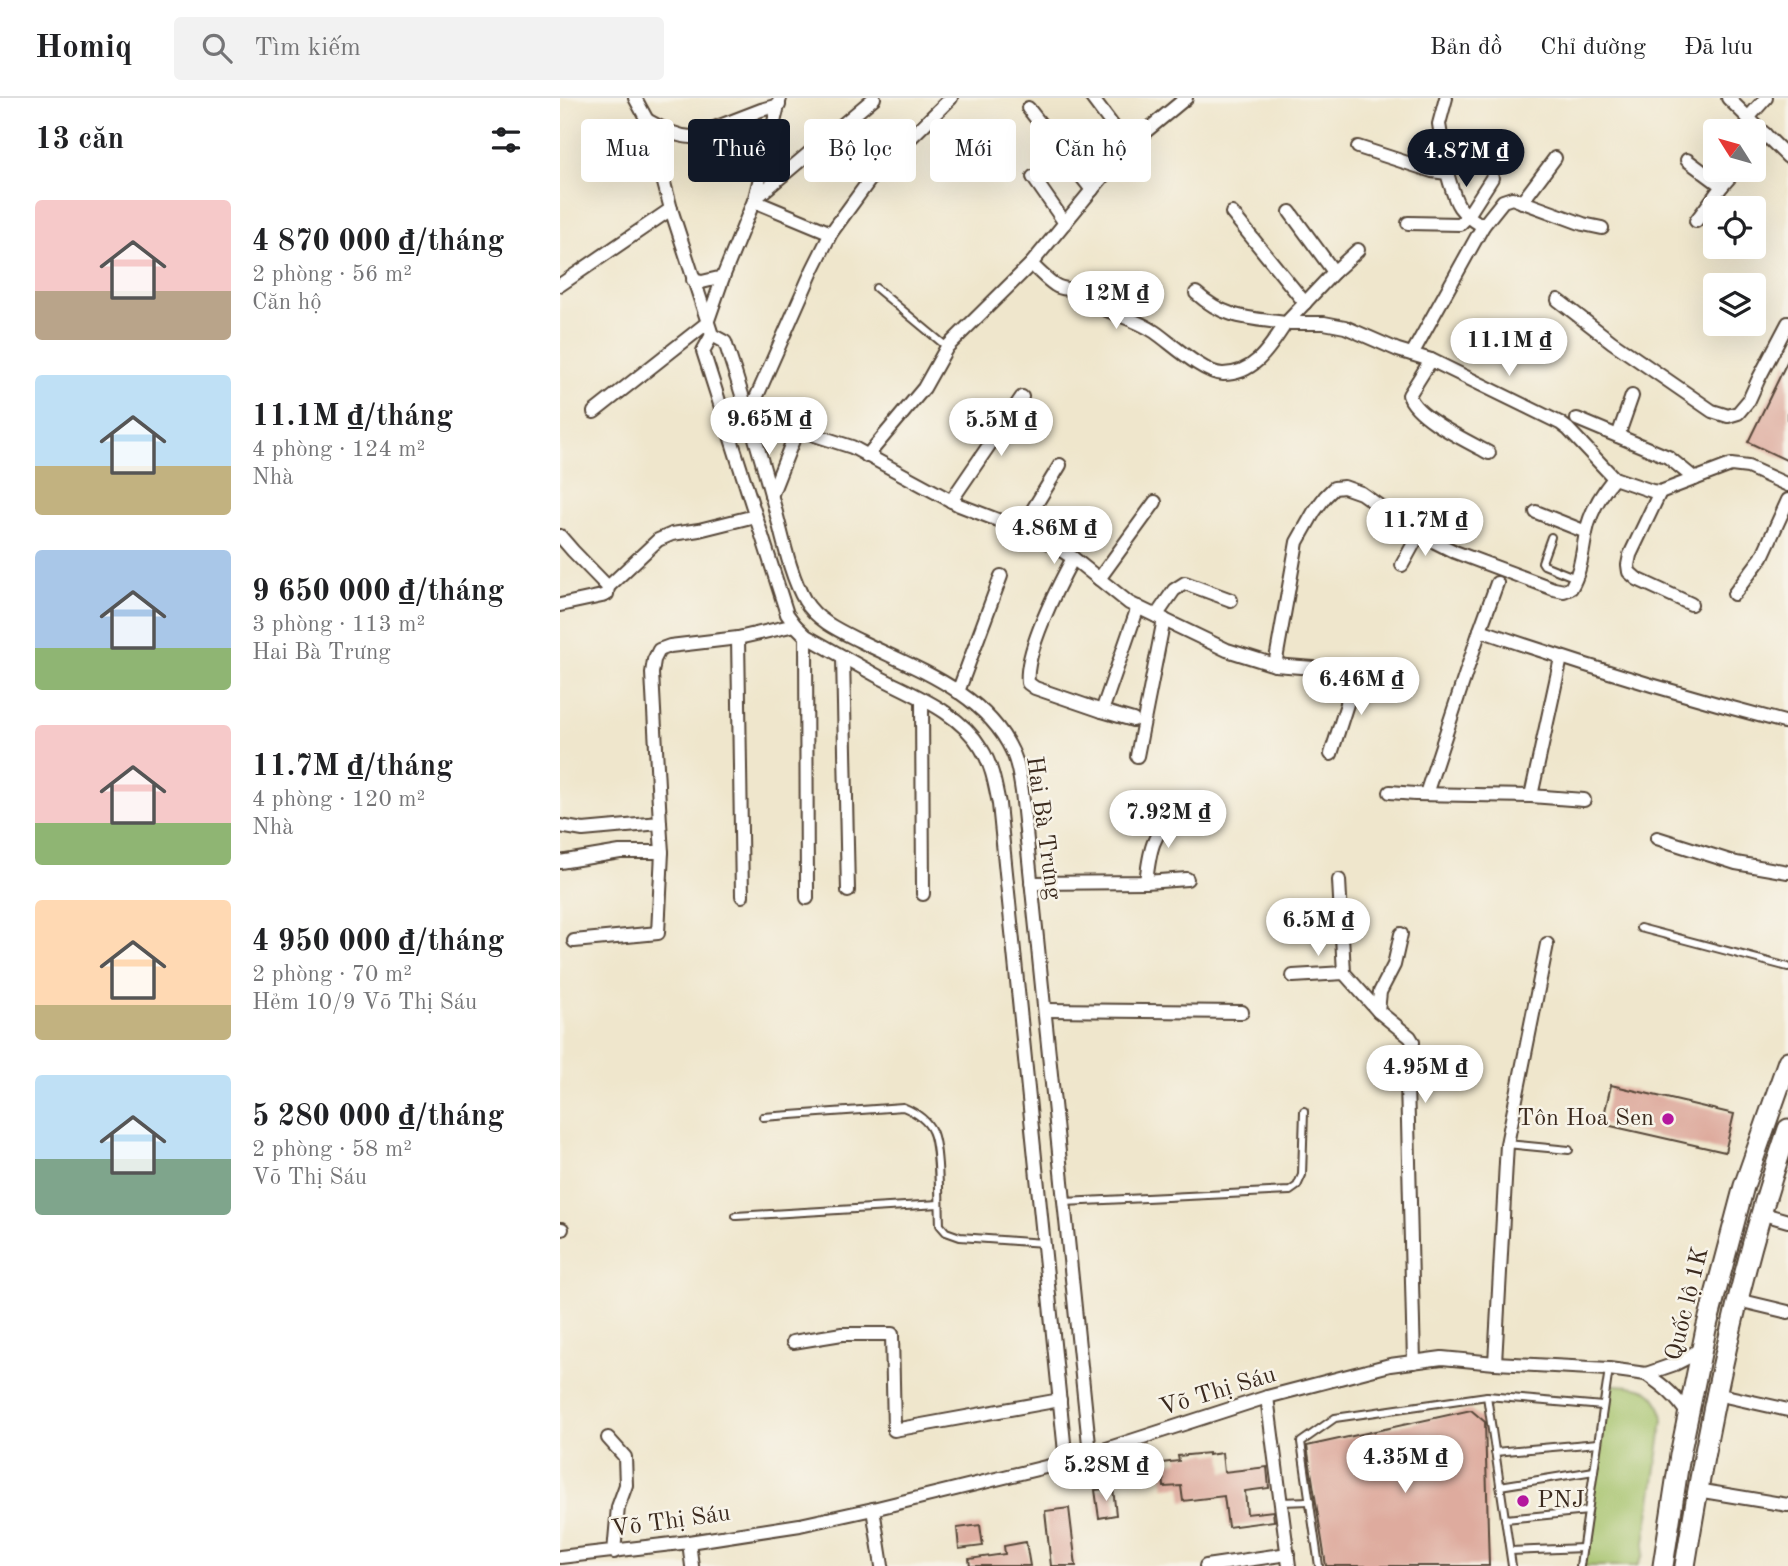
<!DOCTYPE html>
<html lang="vi">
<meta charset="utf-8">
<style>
body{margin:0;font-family:"Old Standard TT",serif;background:#f2f2f2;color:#202124;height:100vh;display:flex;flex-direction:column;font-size:26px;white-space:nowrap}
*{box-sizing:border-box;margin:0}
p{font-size:23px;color:#757577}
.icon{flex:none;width:38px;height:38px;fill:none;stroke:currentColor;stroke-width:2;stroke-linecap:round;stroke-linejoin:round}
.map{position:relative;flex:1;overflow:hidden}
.side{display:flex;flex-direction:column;background:#fff;width:560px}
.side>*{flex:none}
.hud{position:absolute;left:21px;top:21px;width:665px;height:63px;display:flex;gap:14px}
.needle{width:46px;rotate:307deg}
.tools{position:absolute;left:1143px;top:21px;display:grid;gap:14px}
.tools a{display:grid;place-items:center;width:63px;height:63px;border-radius:7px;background:#fff;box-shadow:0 7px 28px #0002;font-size:35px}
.price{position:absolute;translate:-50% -60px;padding:0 16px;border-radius:24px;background:#fff;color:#222;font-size:23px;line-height:46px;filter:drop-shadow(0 2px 4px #0008)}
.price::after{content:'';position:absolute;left:50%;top:42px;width:21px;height:16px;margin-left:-10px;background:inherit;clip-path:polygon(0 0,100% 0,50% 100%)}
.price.selected{background:#111827;color:#fff}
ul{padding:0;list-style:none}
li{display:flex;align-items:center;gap:21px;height:175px;padding:0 35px}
li span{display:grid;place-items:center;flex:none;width:196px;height:140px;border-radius:7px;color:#555}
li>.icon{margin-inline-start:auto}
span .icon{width:84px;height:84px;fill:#fffc;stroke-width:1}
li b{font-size:30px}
h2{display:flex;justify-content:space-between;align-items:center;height:84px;padding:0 35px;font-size:30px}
.chip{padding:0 24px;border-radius:7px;background:#fff;box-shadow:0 7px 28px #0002;font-size:24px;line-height:63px}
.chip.selected{background:#111827;color:#fff}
header{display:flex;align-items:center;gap:42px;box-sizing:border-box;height:98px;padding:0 35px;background:#fff;border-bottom:2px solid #e0e0e0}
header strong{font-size:33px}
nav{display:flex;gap:38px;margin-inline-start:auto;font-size:24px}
.search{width:490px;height:63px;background:#f2f2f2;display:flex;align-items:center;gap:18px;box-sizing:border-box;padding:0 24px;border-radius:7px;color:#757577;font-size:26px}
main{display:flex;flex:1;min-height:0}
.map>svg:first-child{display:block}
</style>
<header>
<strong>Homiq</strong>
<div class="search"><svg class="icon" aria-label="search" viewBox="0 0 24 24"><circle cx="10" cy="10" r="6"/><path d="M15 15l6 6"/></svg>Tìm kiếm</div>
<nav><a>Bản đồ</a><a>Chỉ đường</a><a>Đã lưu</a></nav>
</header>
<main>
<section class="side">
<h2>13 căn<svg class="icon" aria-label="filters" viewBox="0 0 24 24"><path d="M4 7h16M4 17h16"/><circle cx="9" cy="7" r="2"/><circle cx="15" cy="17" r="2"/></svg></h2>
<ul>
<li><span style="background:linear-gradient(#f6c9c9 65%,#b9a48a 0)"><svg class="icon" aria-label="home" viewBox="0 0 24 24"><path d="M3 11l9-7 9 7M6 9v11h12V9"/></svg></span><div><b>4 870 000 ₫/tháng</b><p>2 phòng · 56 m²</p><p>Căn hộ</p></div></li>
<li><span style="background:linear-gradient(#bfe0f5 65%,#c2b280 0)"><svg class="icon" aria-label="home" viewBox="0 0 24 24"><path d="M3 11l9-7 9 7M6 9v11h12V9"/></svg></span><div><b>11.1M ₫/tháng</b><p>4 phòng · 124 m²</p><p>Nhà</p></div></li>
<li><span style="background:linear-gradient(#a9c7e8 70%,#8fb573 0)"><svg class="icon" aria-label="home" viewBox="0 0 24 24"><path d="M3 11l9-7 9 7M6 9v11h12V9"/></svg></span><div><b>9 650 000 ₫/tháng</b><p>3 phòng · 113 m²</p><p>Hai Bà Trưng</p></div></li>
<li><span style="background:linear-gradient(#f6c9c9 70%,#8fb573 0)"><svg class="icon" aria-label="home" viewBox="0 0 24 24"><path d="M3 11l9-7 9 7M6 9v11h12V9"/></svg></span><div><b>11.7M ₫/tháng</b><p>4 phòng · 120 m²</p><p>Nhà</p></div></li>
<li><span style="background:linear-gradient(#ffd9b3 75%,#c2b280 0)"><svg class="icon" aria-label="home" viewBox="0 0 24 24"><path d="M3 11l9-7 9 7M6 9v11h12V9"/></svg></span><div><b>4 950 000 ₫/tháng</b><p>2 phòng · 70 m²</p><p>Hẻm 10/9 Võ Thị Sáu</p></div></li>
<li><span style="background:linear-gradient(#bfe0f5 60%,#7fa58c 0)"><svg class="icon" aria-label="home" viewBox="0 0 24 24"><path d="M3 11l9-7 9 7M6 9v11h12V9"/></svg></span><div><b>5 280 000 ₫/tháng</b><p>2 phòng · 58 m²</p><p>Võ Thị Sáu</p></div></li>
</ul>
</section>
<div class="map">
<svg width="1228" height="1468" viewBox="0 0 1228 1468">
<rect width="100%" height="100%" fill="#f7f3e8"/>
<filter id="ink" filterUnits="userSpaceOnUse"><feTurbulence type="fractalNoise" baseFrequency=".0143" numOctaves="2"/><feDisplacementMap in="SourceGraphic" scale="14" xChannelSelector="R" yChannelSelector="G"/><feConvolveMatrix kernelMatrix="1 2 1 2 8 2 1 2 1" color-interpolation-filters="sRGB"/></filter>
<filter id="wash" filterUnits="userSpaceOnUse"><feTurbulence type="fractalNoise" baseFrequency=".00686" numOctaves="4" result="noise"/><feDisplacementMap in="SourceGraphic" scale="28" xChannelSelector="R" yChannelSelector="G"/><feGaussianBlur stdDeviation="1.57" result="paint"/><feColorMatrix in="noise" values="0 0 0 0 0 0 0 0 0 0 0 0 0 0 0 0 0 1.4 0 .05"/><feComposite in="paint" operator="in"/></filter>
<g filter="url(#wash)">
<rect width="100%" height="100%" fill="#efe6cc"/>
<path fill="#a3c168" stroke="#6f7643" stroke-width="2" d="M1046,1286C1075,1289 1099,1285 1103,1322L1083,1458L1077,1468H1023Z"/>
<g id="blocks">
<g fill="#deab9e">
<path d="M1228,262V363L1188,344Z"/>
<path d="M1051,987L1174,1016L1165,1054L1042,1026Z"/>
<path d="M911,1312L925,1324L929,1468H766L747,1348Z"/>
<path d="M648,1355V1357L662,1355L664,1374L707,1369L709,1390L685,1393L687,1416L713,1413L714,1423L668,1429L664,1398L623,1403L621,1388L604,1389L602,1365L619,1363L618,1358Z"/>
<path d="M553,1390L556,1417L539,1420L535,1392Z"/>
<path d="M509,1410L516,1468H491L485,1413Z"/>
<path d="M420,1427L423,1448L399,1451L397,1430Z"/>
<path d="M466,1444L470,1468H410L409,1461L445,1456L444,1448Z"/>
</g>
</g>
</g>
<g filter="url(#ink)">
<use href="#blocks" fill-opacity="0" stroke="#564638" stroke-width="2"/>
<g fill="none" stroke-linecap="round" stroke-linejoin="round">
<g stroke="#564638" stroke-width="10">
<g id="lane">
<path d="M316,190L387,249"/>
<path d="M991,439L982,464L984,467L1016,480"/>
<path d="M1080,830L1228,869"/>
<path d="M203,1019L343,1009C355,1014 367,1022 372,1033C380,1049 379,1106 380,1127L386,1134L400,1139L484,1145"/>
<path d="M947,1046L1009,1052"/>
<path d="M504,1104L730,1093L737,1088L742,1077L744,1013"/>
<path d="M176,1118L379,1106"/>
<path d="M927,1298L952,1468"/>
<path d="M935,1354L1038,1345"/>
<path d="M940,1388L1034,1373"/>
<path d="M721,1404L750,1403"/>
<path d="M945,1421L1028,1413"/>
<path d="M950,1453L1023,1450"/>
<path d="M759,1468L741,1344L775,1320L927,1298L1043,1308"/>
<path d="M1020,1468L1049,1271"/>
</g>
</g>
<g stroke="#564638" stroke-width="16">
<g id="street">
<path d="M75,0L87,22L111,111L152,237L165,244C183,298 199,352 214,407C222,436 230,478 245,503C257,523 280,533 300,543C354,570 425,594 452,653C458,665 460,680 462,694L530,1356"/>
<path d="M391,0L314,76L271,135L253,171L189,316L292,349L399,407L461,431L498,450L513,460L569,505L667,552L715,567L805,574"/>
<path d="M532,0L568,48"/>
<path d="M886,0L879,26L887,75"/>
<path d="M1168,0L1228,59"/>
<path d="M468,10L532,92"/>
<path d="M1188,20L1206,0"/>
<path d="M87,22C102,30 114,38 131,39L201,12L219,7"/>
<path d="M798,49L872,73L887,75C896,104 895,112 923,128"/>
<path d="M1194,50L1205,36"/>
<path d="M1127,62L1162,88L1176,72"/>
<path d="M473,79L505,125"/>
<path d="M196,100L314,0"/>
<path d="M194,103L271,135"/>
<path d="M962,104L995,60"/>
<path d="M730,114L774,174"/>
<path d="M672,115L745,205"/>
<path d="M1136,123L1162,88"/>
<path d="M848,125L900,126L907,119L932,80"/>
<path d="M471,166C479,173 486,181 495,187C502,192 508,190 515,192C525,196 532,205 542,210C560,218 579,223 595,234C611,245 644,276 663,276C695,276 710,249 726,225H764L785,229L838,252L871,262L1000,325L1008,331L1054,380L1092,393L1100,394L1171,367L1188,369L1228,387"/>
<path d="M133,182L142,184L163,179"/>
<path d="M0,187L111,111"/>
<path d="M636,195C665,221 689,220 726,225L774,174L798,152"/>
<path d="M998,202L1052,244L1152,313L1168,318L1178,315L1189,302L1199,280L1228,225"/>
<path d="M152,237L143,253L227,516L235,527L246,538C271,552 296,566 321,580C356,598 400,615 421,650C432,667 435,686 439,706L506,1364"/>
<path d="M852,256L923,128L943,103L952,100L1023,126L1042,130"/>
<path d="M871,262L849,297C855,319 909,344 929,355"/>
<path d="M34,314L147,225L163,179L195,100L220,0"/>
<path d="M1017,321L1108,359L1135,381"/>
<path d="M1058,338L1072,298"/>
<path d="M307,358L364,290L387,249L471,166L568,48L626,0"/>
<path d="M1100,394L1070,457L1068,467L1069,474L1077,481L1131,506"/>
<path d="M211,398L237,332"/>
<path d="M391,403L462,299"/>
<path d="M976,414L1026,434"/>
<path d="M461,431L500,367"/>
<path d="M0,438L13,453L48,489L47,496L42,498L0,507"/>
<path d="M513,460C498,488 464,555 468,585L475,590L542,613"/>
<path d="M842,467L859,436"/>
<path d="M539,481L595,404"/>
<path d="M48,489L98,442L112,436L139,432L195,418"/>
<path d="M1174,496L1202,459L1228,402"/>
<path d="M596,518L614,492L625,485L671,502"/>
<path d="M920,532C1021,567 1124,598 1228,625"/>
<path d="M246,538L247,800"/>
<path d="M178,540L182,798"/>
<path d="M283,559L288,793"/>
<path d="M715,567L737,444L754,414L765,399L774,390L784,389L801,395L859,436L895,454L994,491L1004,493L1011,490C1021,473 1022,455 1026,435C1030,414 1041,396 1054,380"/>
<path d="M398,594L441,478"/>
<path d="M362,601L363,796"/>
<path d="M573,622L542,613L578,509"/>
<path d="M771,656L787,606L789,572"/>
<path d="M577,658L604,521"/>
<path d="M830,694L855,696L971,698L1024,702"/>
<path d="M866,696L920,532L937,485"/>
<path d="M971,698L1001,560"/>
<path d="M0,728L23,732L100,725L92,575L94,562L99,552L110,548L178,540L235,527"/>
<path d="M1097,740L1176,765L1228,774"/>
<path d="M0,764L60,754H102L100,725"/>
<path d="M779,782L784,875L818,913L850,939L853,944L847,984L854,1264"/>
<path d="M586,784C590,750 592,739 615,713"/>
<path d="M471,785L586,784L627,781"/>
<path d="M14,843L98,835L102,754"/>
<path d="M733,878L784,875"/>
<path d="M485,912L682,914"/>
<path d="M818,913L820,894L834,867L841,836"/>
<path d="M1200,1115L1228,1123"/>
<path d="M0,1131H2"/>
<path d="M1178,1202L1228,1214"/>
<path d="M233,1244L282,1236H332L334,1332L500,1302"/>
<path d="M935,1265L947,1046L987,846"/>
<path d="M1086,1276C1104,1288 1117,1299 1128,1317"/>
<path d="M1156,1296L1228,1312"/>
<path d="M707,1299L729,1468"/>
<path d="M48,1340L65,1359L66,1387L58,1409L54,1454"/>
<path d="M1137,1392L1228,1407"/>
<path d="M313,1411L322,1468"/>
<path d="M129,1444L132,1468"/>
<path d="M0,1459L129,1444L240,1427L313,1411L506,1364L707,1299L830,1267L882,1260L935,1265L1049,1271L1086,1276L1115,1266L1129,1259L1143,1248"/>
<path d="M646,1468L728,1456"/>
</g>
</g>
<g stroke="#564638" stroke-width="23">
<g id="primary">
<path d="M1103,1468L1120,1357L1146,1231L1184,1088L1228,963"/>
<path d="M1125,1468C1149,1320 1179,1173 1228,1031"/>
</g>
</g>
<use href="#lane" stroke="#fff" stroke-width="6"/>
<use href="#street" stroke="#fff" stroke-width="12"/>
<use href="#primary" stroke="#fff" stroke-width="19"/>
</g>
</g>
<g fill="#b5179e" stroke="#f7f3e8" stroke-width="2.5">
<circle cx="1108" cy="1021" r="7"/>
<circle cx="963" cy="1403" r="7"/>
</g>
<g text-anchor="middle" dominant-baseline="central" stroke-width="5" stroke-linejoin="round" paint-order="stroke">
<g font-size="24" fill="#3b2a1e" stroke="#f7f3e8">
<text transform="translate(483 730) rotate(82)">Hai Bà Trưng</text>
<text transform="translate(1128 1206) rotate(-76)">Quốc lộ 1K</text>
<text transform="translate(658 1294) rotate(-17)">Võ Thị Sáu</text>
<text transform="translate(111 1424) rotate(-8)">Võ Thị Sáu</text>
</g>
<g font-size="24" fill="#3b2a1e" stroke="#f7f3e8" text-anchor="end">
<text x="1094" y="1021">Tôn Hoa Sen</text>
<text x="977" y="1403" text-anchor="start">PNJ</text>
</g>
</g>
</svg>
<div class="tools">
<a><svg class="needle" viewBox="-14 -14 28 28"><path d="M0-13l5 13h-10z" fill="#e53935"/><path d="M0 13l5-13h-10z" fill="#757577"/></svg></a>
<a><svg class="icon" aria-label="locate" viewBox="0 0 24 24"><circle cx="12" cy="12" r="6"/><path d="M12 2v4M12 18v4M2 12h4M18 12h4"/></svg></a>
<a><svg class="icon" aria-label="layers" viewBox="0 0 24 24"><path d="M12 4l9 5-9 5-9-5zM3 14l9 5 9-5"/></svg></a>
</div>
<b class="price selected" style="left:906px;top:91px">4.87M ₫</b>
<b class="price" style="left:556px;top:233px">12M ₫</b>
<b class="price" style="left:949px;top:280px">11.1M ₫</b>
<b class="price" style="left:209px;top:359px">9.65M ₫</b>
<b class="price" style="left:441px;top:360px">5.5M ₫</b>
<b class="price" style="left:865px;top:460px">11.7M ₫</b>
<b class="price" style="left:494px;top:468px">4.86M ₫</b>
<b class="price" style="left:801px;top:619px">6.46M ₫</b>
<b class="price" style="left:608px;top:752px">7.92M ₫</b>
<b class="price" style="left:758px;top:860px">6.5M ₫</b>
<b class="price" style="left:865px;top:1007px">4.95M ₫</b>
<b class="price" style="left:845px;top:1397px">4.35M ₫</b>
<b class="price" style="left:546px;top:1405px">5.28M ₫</b>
<div class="hud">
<a class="chip">Mua</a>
<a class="chip selected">Thuê</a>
<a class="chip">Bộ lọc</a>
<a class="chip">Mới</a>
<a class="chip">Căn hộ</a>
</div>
</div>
</main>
